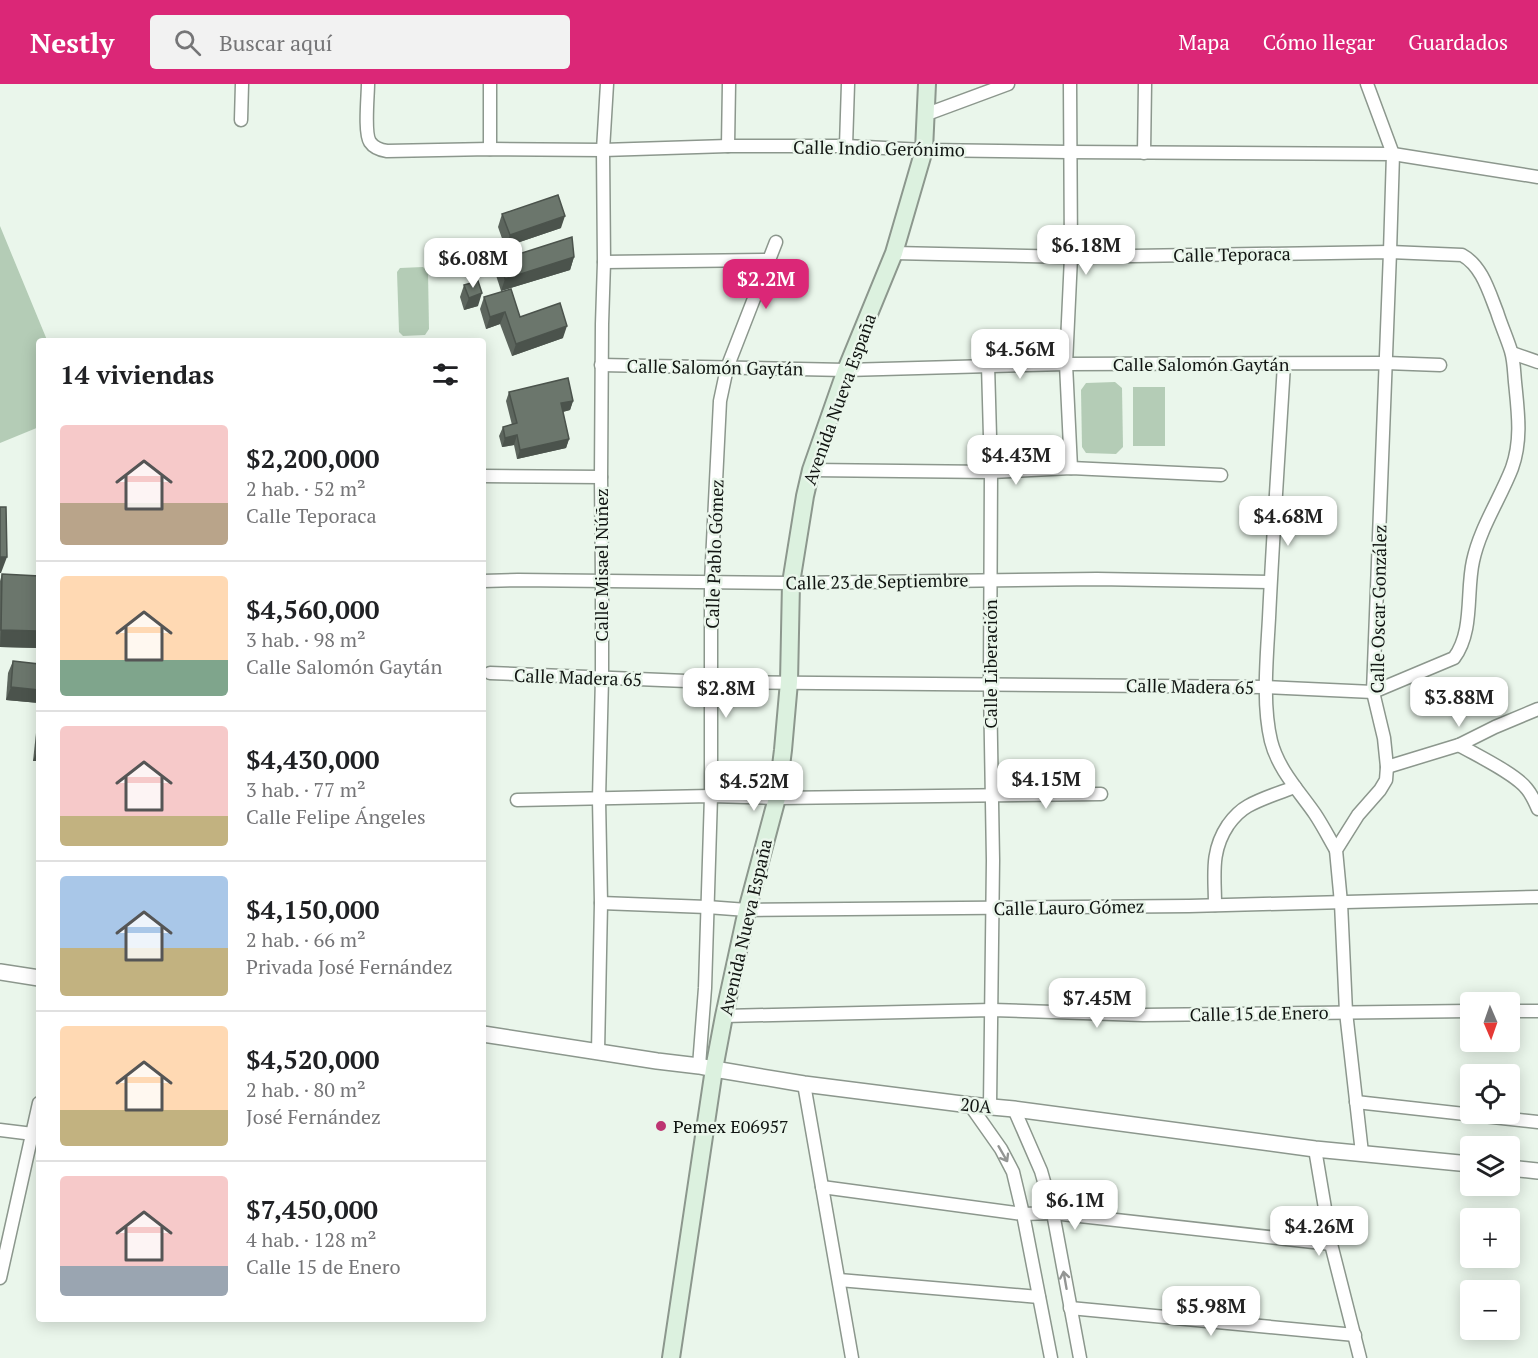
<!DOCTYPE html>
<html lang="es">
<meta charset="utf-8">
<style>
body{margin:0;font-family:"PT Serif",serif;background:#f2f2f2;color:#202124;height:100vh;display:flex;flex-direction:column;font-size:22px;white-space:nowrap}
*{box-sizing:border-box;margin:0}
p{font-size:20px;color:#757577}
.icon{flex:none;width:33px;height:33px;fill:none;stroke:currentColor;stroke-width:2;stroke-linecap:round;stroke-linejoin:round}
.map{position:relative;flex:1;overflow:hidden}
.panel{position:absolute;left:36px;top:254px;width:450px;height:984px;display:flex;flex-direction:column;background:#fff;border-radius:6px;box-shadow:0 3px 15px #0003}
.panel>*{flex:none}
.needle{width:39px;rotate:178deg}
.tools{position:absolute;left:1460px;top:908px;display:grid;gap:12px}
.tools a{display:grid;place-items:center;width:60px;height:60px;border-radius:6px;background:#fff;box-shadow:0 3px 15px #0003;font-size:30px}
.price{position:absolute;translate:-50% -51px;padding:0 14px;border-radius:12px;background:#fff;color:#222;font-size:20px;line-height:39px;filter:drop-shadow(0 2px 3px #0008)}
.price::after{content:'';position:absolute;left:50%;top:36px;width:18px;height:14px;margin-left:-9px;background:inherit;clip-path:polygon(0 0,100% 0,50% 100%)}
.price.current{background:#db2777;color:#fff}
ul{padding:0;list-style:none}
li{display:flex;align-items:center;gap:18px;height:150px;padding:0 24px}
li+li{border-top:2px solid #e0e0e0}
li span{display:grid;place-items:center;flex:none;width:168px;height:120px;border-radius:6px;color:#555}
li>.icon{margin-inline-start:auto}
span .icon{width:72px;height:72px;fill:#fffc;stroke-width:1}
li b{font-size:26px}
h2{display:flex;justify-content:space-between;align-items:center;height:72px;padding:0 24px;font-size:26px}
header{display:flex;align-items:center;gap:36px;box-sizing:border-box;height:84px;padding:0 30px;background:#db2777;color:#fff}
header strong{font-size:28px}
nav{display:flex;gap:33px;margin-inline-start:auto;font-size:21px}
.search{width:420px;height:54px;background:#f2f2f2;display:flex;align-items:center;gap:15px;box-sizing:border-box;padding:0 21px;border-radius:6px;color:#757577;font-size:22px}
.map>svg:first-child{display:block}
</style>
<header>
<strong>Nestly</strong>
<div class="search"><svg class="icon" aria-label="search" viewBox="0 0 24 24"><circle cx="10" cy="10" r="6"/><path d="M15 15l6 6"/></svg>Buscar aquí</div>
<nav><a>Mapa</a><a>Cómo llegar</a><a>Guardados</a></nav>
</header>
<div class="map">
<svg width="1538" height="1274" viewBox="0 0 1538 1274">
<rect width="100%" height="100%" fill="#eaf6eb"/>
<g fill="#b4ccb6">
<path d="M0,142L47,256H39V343L0,359Z"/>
<path d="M423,183L428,188L429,245L425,251L403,252L399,248L397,188L400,184Z"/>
<path d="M1115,298L1122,304L1123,363L1116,370L1086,369L1082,363L1081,306L1086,299Z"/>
<rect x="1133" y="303" width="32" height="59"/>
</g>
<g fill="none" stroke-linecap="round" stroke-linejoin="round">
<g stroke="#8c978d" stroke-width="15">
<g id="minor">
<path d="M368,0C368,12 364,49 370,58C374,64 380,66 387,67L490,65L603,66L728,62H846L924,66L1069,68L1393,70L1538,93"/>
<path d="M1070,0L1071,173L1066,280L1071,384"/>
<path d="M927,30L1008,0"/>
<path d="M241,36L242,0"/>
<path d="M728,62L729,0"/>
<path d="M846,62L848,0"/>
<path d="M490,65V0"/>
<path d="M1144,69L1145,0"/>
<path d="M604,178L769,176"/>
<path d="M1512,269L1538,278"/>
<path d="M1284,280C1279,365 1273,450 1269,534C1267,572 1262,620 1271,657C1278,685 1299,707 1315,730C1323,742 1329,754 1336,766"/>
<path d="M601,281L846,286L1066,280L1386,279L1440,281"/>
<path d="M988,281L991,388L990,601L993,776L990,1022"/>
<path d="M811,386L991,388L1071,384L1221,391"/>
<path d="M483,392L601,393"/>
<path d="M483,497L518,496L791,499L1097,495L1270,498"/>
<path d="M490,589L711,598L1266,603L1373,608L1454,574C1474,547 1466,508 1473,477C1480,444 1500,415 1512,384C1522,356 1518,328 1515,298C1514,288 1514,277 1511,267C1507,254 1501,241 1497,228C1489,208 1482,182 1462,171L1390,168L1071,173L894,169"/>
<path d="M1459,661C1476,671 1516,690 1527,705C1532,711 1535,718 1538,725"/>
<path d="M1387,683L1459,661L1495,643L1538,625"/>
<path d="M517,716L711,712L777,714L1101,710"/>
<path d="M601,819L707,823L747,826L1189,822L1538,813"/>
<path d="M1215,821C1215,791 1210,768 1228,741C1233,734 1239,727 1248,722C1262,714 1279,709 1295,703"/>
<path d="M1509,927H1538"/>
<path d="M724,932L992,926L1143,931L1470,927"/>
<path d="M598,968L601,819L599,715L602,594V497L601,393L602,240L604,178L603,66L607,0"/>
<path d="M699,982L705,904L711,712V498L720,317L727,284L776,158"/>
<path d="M804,1000L852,1274"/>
<path d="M1356,1018L1538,1038"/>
<path d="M970,1021L1001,1065L1013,1088L1023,1130L1051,1274"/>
<path d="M1014,1025L1041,1087L1053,1129L1080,1274"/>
<path d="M0,1046L33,1050"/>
<path d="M1315,1065L1331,1160L1360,1274"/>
<path d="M1362,1069L1346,928L1341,819L1336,766L1358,731L1380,706L1386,696L1387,683L1384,654L1373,608L1390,168L1393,70L1367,0"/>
<path d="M822,1103L1023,1130L1053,1129L1331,1160"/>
<path d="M0,1194L39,1019"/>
<path d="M839,1196L1039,1213"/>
<path d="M1070,1224L1355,1251"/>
</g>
</g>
<g stroke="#8c978d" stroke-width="18">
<g id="tertiary">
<path d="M0,888L39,894"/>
<path d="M483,950L657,977L699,982L714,985L804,1000L970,1021L1014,1025L1315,1065L1470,1080"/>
<path d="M1509,1084L1538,1087"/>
</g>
</g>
<g stroke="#8c978d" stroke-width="20">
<path id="secondary" d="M671,1274L714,985L724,932L747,826L777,714L783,666L789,598L791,499L805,412L811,386L846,286L894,169L924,66L927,0"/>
</g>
<use href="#minor" stroke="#fff" stroke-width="12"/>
<use href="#tertiary" stroke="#fff" stroke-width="15"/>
<use href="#secondary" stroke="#dcf1df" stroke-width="16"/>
</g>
<g fill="#5c655d">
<path d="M502,130L561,144L505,163L498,143Z"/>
<path d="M574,173L570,186L501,207L495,188L500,176Z"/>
<path d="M464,201L478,222L464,226L460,213Z"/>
<path d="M484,213L520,233L563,254L512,272L500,240L486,245L480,225Z"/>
<path d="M509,308L573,317L570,326L563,328L569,355L566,364L517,375L514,361L502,363L499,352L503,343L512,341L506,317Z"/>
<path d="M2,490L39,564L0,563V497Z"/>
<path d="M13,577L39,580V619L6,616L8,589Z"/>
<path d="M39,642V677H33L36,649Z"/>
</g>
<g fill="#4b534c">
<path d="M565,132L561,144L505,163L510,151Z"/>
<path d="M574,173L570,186L501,207L505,195Z"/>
<path d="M482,209L478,222L464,226L469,214Z"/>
<path d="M505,228L500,240L486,245L490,233Z"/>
<path d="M567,242L563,254L512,272L516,260Z"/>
<path d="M573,317L570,326L558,329L561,319Z"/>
<path d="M517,351L514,361L502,363L505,354Z"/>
<path d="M569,355L566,364L517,375L520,366Z"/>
<path d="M0,473H7L1,489H0Z"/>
<path d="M1,546L39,547V564L0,563Z"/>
<path d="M11,603L39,606V619L6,616Z"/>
<path d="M39,662V677H33Z"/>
</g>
<g fill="#6b766c" stroke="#4b534c" stroke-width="1.5">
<path d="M558,111L565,132L510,151L502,130Z"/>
<path d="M572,153L574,173L505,195L500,176Z"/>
<path d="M478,197L482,209L469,214L464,201Z"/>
<path d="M511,205L520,233L560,219L567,242L516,260L505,228L490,233L484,213Z"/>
<path d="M568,294L573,317L561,319L569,355L520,366L517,351L505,354L503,343L517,339L509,308Z"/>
<path d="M0,423H6L7,473H0Z"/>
<path d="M2,490L39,492V547L1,546Z"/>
<path d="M13,577L39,580V606L11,603Z"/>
</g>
<defs><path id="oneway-shaft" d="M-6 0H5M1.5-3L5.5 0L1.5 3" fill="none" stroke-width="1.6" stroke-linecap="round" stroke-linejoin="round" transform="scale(1.5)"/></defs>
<g stroke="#949694">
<use href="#oneway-shaft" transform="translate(1003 1070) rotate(60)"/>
<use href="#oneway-shaft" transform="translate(1065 1196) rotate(-100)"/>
</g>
<circle fill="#bd3471" stroke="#eaf6eb" stroke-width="2" cx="661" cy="1042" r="6"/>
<g text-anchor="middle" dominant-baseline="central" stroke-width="5" stroke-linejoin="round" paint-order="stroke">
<g font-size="18" fill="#111512" stroke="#eaf6eb">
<text transform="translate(879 64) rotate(1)">Calle Indio Gerónimo</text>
<text transform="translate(1232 170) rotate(-1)">Calle Teporaca</text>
<text x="1201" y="280">Calle Salomón Gaytán</text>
<text transform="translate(715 283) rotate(1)">Calle Salomón Gaytán</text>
<text transform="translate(839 315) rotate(-70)">Avenida Nueva España</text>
<text transform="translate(714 470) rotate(-88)">Calle Pablo Gómez</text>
<text transform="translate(601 481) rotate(-90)">Calle Misael Núñez</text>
<text transform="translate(877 497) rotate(-1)">Calle 23 de Septiembre</text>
<text transform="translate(1378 525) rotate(-89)">Calle Oscar González</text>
<text transform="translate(990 580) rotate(-90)">Calle Liberación</text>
<text transform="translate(578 593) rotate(2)">Calle Madera 65</text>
<text transform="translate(1190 602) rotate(1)">Calle Madera 65</text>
<text transform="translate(1069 823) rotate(-1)">Calle Lauro Gómez</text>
<text transform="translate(745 843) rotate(-77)">Avenida Nueva España</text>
<text transform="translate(1259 929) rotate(-1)">Calle 15 de Enero</text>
<text transform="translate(976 1021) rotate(5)">20A</text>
</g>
<g font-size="18" fill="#111512" stroke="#eaf6eb" text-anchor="start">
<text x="673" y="1042">Pemex E06957</text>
</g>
</g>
</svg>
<div class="tools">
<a><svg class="needle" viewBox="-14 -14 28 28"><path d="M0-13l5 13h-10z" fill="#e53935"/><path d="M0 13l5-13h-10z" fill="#757577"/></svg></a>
<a><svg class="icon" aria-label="locate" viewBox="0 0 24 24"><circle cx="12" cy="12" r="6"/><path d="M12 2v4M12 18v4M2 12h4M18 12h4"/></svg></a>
<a><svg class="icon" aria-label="layers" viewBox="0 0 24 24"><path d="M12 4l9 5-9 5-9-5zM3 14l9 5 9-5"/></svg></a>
<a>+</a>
<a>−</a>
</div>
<b class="price" style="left:1086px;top:192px">$6.18M</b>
<b class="price" style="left:473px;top:205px">$6.08M</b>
<b class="price current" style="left:766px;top:226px">$2.2M</b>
<b class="price" style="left:1020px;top:296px">$4.56M</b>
<b class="price" style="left:1016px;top:402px">$4.43M</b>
<b class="price" style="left:1288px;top:463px">$4.68M</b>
<b class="price" style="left:726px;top:635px">$2.8M</b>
<b class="price" style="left:1459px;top:644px">$3.88M</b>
<b class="price" style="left:1046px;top:726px">$4.15M</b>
<b class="price" style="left:754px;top:728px">$4.52M</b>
<b class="price" style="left:1097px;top:945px">$7.45M</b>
<b class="price" style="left:1075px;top:1147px">$6.1M</b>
<b class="price" style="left:1319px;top:1173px">$4.26M</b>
<b class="price" style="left:1211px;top:1253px">$5.98M</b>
<section class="panel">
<h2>14 viviendas<svg class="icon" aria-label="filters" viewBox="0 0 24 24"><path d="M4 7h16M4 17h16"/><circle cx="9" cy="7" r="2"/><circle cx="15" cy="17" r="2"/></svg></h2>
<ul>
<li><span style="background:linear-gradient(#f6c9c9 65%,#b9a48a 0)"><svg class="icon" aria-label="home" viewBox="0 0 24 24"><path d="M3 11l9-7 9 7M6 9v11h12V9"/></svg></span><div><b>$2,200,000</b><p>2 hab. · 52 m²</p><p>Calle Teporaca</p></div></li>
<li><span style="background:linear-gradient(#ffd9b3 70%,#7fa58c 0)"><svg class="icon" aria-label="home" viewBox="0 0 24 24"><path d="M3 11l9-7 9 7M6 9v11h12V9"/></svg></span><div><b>$4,560,000</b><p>3 hab. · 98 m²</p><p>Calle Salomón Gaytán</p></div></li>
<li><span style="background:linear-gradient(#f6c9c9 75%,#c2b280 0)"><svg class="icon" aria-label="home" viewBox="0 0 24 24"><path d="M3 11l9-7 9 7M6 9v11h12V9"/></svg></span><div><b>$4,430,000</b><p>3 hab. · 77 m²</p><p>Calle Felipe Ángeles</p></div></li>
<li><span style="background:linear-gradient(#a9c7e8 60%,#c2b280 0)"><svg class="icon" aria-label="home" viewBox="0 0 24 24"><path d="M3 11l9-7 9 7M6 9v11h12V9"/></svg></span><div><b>$4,150,000</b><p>2 hab. · 66 m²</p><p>Privada José Fernández</p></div></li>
<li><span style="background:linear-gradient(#ffd9b3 70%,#c2b280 0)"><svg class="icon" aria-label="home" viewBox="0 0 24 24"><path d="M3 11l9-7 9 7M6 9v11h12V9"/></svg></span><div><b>$4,520,000</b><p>2 hab. · 80 m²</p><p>José Fernández</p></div></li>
<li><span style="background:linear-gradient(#f6c9c9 75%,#9aa5b1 0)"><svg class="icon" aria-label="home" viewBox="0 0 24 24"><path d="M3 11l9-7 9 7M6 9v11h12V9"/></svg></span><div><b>$7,450,000</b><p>4 hab. · 128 m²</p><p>Calle 15 de Enero</p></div></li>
</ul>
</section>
</div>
